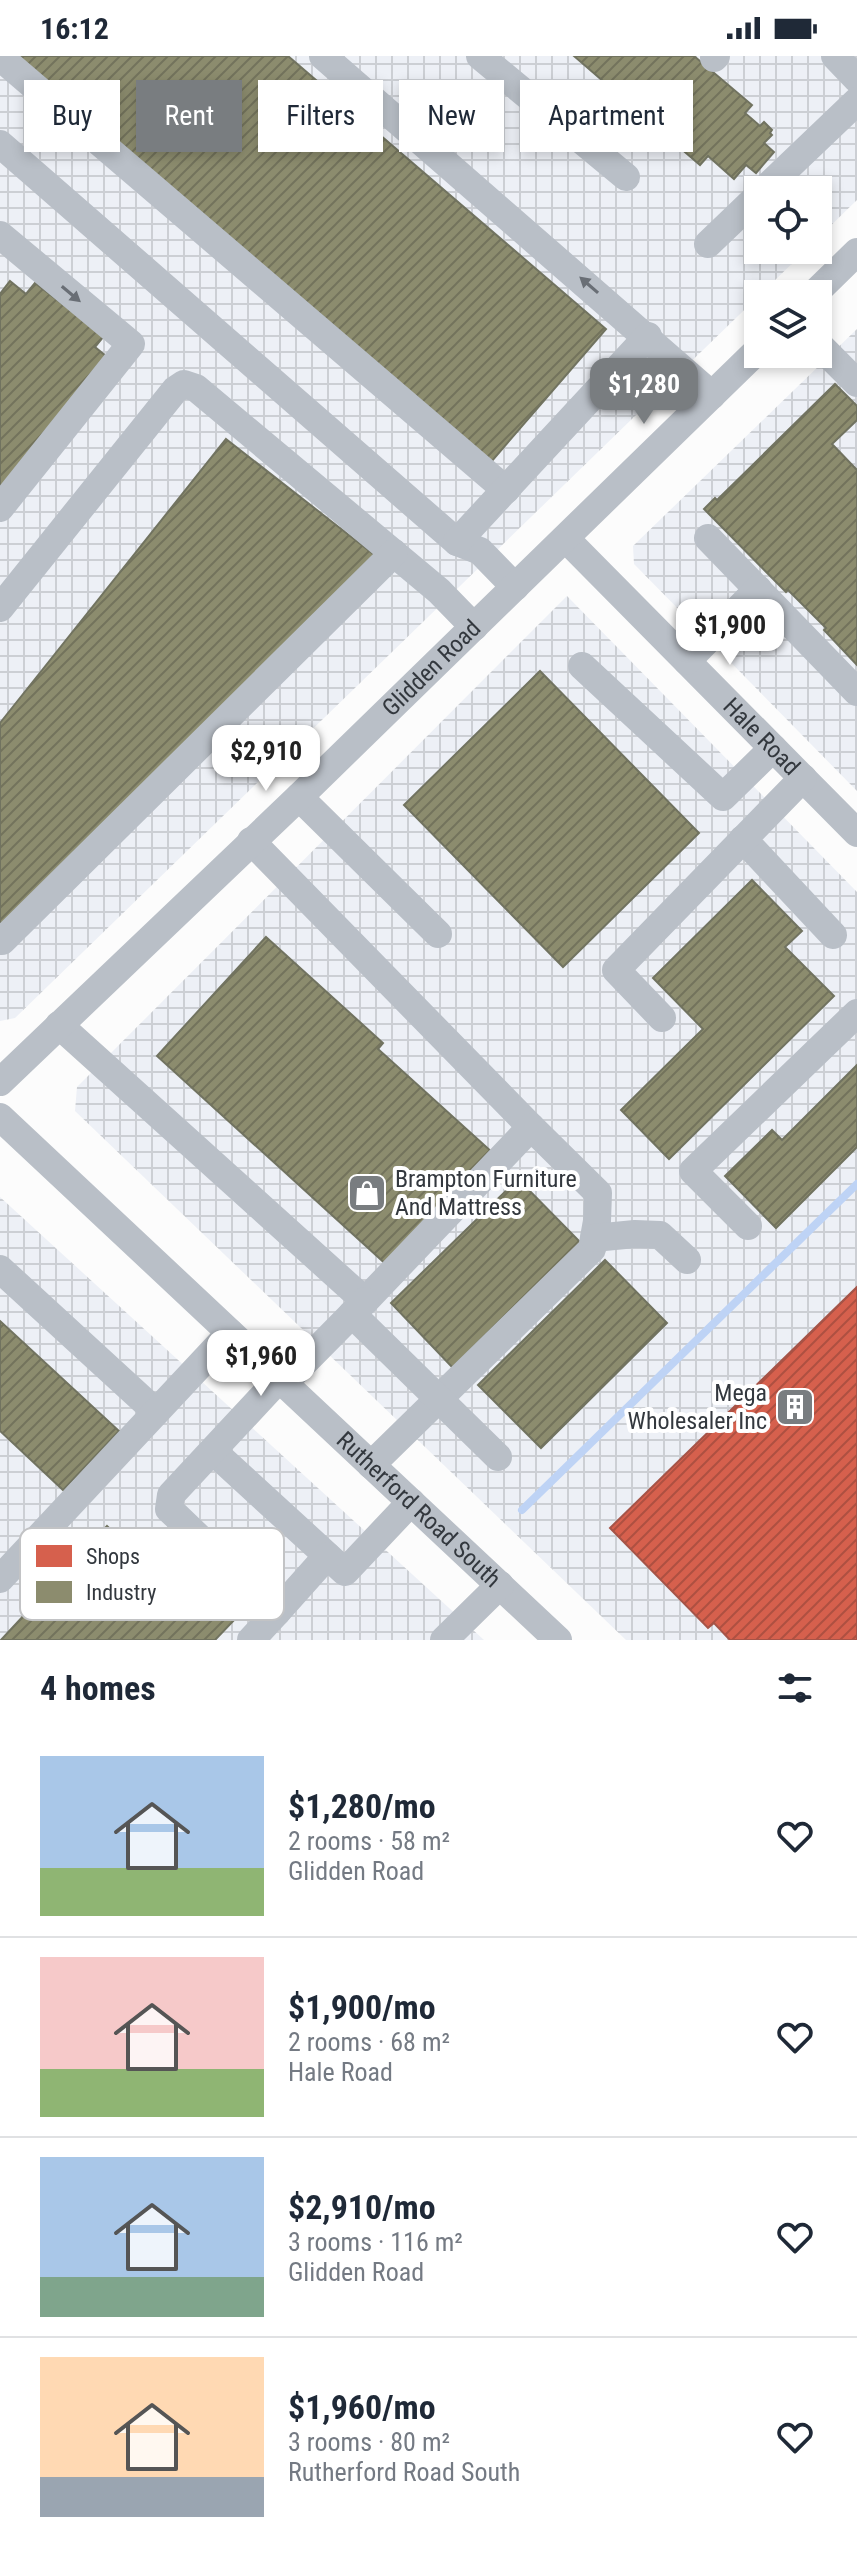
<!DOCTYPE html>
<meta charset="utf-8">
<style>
body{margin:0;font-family:"Roboto Condensed",sans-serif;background:#f6f6f7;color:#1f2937;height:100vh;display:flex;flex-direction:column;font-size:30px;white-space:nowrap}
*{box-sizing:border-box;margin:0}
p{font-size:26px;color:#747a83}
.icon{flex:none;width:44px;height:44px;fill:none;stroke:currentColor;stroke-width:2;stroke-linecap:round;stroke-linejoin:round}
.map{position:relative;height:1584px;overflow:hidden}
.details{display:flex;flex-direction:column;background:#fff;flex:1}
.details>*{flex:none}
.guide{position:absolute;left:24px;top:24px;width:810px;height:72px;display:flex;gap:16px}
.tools{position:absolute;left:744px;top:120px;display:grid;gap:16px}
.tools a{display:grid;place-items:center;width:88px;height:88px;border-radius:0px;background:#fff;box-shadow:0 4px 12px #0003;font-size:40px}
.price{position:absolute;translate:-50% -68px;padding:0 18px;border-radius:16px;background:#fff;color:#222;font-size:26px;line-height:52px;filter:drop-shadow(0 2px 4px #0008)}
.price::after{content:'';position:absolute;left:50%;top:48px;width:24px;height:18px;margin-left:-12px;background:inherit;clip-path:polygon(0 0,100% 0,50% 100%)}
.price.current{background:#797d80;color:#fff}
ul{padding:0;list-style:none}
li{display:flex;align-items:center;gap:24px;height:200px;padding:0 40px}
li+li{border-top:2px solid #e0e1e3}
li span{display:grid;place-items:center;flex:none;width:224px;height:160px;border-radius:0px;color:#555}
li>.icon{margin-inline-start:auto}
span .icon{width:96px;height:96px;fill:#fffc;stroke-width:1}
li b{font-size:34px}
h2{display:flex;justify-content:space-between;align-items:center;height:96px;padding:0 40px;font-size:34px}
.pill{padding:0 28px;border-radius:0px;background:#fff;box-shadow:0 4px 12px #0003;font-size:28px;line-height:72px}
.pill.current{background:#797d80;color:#fff}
.status{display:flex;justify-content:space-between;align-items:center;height:56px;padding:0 40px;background:#fff;direction:ltr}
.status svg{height:22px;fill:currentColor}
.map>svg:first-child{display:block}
</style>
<div class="status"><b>16:12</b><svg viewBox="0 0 49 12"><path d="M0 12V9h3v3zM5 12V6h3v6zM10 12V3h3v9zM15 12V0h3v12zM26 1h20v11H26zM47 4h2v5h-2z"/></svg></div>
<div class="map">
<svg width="857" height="1584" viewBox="0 0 857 1584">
<defs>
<pattern id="industrial-grid" width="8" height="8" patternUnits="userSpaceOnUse" patternTransform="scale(2)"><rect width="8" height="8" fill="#edf0f6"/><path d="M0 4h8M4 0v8" fill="none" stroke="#cccfd4"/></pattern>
<pattern id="shops-hatch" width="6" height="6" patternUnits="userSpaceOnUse" patternTransform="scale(2)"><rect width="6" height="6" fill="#d6604d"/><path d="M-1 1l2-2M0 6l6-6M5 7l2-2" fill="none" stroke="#ae5041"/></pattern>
<pattern id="industry-hatch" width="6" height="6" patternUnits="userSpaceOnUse" patternTransform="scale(2)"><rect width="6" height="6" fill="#8c8c6e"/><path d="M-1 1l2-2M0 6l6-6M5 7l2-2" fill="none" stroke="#73735c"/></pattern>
</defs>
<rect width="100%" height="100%" fill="#fcfcfc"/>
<g fill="url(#industrial-grid)">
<path d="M0,0H857V144L818,182V134H758V194H806L15,962L0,965Z"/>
<path d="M857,273V735L634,508L633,490Z"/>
<path d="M567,540L857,836V1584H626L75,1055L77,1031Z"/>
<path d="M0,1141L484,1584H0Z"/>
</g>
<path fill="url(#shops-hatch)" stroke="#a55448" stroke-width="2" d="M857,1231V1584H730L714,1567L708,1572L610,1472Z"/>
<g fill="url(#industry-hatch)" stroke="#717360" stroke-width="2">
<path d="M18,0H288L606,273L491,406Z"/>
<path d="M574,0H694L752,49L745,57L760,70L764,66L772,74L770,77L772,79L764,87L774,96L756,117L746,109L734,123L708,100L700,109Z"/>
<path d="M10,225L26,238L35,227L104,280L95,291L107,301L0,437V238Z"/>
<path d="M835,328L857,350V364L832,388L857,414V609L824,574L826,572L788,534L786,536L704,453L715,442L717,444Z"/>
<path d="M226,383L377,501L0,870V667Z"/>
<path d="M540,615L699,777L563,911L404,749Z"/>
<path d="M752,824L802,875L785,891L834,940L669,1103L621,1054L703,973L653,922Z"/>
<path d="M266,881L383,987L378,993L493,1097L389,1211L157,1000Z"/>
<path d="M857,1009V1091L776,1172L725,1120L772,1074L782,1084Z"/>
<path d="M518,1123L581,1187L453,1312L391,1247Z"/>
<path d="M605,1204L667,1267L541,1392L478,1329Z"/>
<path d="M0,1265L119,1375L63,1434L0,1375Z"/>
<path d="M107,1470L181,1540L195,1524L236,1562L215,1584H1Z"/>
</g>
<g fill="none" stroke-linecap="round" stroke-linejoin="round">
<path stroke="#bed3f5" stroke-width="8" d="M522,1454L857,1128"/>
<g stroke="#b9bfc7" stroke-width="28">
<path d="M323,0L712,339"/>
<path d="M480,0L626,121"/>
<path d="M835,0L857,23"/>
<path d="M0,1L506,434"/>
<path d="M714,2L716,0"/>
<path d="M0,88L457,486L480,495L515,531"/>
<path d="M764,134L857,45"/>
<path d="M0,179L131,288L0,452"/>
<path d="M708,188L758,140"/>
<path d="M814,238L857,196"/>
<path d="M818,288L857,327"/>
<path d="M708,482L857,636"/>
<path id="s1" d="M566,483L857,777"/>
<path d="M457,486L648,280"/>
<path d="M0,552L175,334L184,328L196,332L439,535L474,571"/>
<path d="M687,605L758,533"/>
<path d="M582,610L723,741L773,692"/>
<path d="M299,741L438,878"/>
<path d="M743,783L833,879"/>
<path d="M251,785L531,1071"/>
<path d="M0,885H2L394,497"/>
<path d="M662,962L616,914L803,722"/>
<path d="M59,969L365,1245L531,1071L598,1137L597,1165L592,1193L371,1409"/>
<path id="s2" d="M0,1026L299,741L758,294"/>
<path id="s3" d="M0,1061L558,1584"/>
<path d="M748,1170L693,1115L857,957"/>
<path d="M594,1182L635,1178L660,1179L687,1204"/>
<path d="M0,1213L156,1356"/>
<path d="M352,1258L498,1401"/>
<path d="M284,1327L365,1245"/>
<path d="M214,1396L345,1516L411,1446"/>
<path d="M0,1523L230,1277"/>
<path d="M277,1556L327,1500"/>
<path d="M251,1584L277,1556L169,1453L171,1439L279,1323"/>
<path d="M444,1584L500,1529"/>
</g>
</g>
<defs><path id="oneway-solid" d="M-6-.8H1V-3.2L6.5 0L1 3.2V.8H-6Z" transform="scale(2)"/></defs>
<g fill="#696e75">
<use href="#oneway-solid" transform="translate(589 229) rotate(-139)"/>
<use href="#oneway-solid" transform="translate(71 238) rotate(40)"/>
</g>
<defs>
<g id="shop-square" transform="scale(2)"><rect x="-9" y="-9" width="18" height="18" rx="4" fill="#797d80" stroke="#fff"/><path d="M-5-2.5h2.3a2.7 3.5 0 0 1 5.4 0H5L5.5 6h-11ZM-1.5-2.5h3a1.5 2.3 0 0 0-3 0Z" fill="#fff"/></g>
<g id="building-square" transform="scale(2)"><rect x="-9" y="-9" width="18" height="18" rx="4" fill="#797d80" stroke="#fff"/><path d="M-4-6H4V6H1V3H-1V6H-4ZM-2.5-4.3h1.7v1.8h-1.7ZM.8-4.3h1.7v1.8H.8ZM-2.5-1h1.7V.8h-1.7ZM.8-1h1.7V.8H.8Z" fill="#fff"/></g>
</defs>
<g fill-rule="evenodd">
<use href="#shop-square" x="367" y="1137"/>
<use href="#building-square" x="795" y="1351"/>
</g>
<g text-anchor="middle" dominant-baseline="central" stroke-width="8" stroke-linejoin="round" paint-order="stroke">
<g font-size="24" fill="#33383e" stroke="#fff">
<text stroke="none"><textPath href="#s2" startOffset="598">Glidden Road</textPath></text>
<text stroke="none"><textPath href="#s1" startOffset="278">Hale Road</textPath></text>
<text stroke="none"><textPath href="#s3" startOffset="574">Rutherford Road South</textPath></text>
</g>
<g font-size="24" fill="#33383e" stroke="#fff" text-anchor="start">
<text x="395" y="1123">Brampton Furniture<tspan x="395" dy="28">And Mattress</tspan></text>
<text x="767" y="1337" text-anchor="end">Mega<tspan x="767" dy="28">Wholesaler Inc</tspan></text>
</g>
</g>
<rect x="20" y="1472" width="264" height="92" rx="12" fill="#fff" stroke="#c2c3c5" stroke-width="2"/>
<rect x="36" y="1489" width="36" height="22" fill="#d6604d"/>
<rect x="36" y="1525" width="36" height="22" fill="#8c8c6e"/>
<g font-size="22" fill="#33383e">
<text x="86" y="1508">Shops</text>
<text x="86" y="1544">Industry</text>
</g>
</svg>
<div class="tools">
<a><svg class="icon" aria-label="locate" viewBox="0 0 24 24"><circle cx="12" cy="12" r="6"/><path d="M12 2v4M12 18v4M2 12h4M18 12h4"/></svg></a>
<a><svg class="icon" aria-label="layers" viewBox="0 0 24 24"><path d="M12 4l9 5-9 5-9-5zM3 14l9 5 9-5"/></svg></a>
</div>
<b class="price current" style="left:644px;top:370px">$1,280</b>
<b class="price" style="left:730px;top:611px">$1,900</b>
<b class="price" style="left:266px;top:737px">$2,910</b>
<b class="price" style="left:261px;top:1342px">$1,960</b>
<div class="guide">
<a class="pill">Buy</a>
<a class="pill current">Rent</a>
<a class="pill">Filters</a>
<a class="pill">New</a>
<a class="pill">Apartment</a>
</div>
</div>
<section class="details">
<h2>4 homes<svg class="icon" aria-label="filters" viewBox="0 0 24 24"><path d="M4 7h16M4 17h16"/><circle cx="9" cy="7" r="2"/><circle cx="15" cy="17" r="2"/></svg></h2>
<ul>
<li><span style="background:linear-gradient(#a9c7e8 70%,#8fb573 0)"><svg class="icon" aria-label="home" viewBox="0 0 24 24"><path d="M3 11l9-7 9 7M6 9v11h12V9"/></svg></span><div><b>$1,280/mo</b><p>2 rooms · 58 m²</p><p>Glidden Road</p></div><svg class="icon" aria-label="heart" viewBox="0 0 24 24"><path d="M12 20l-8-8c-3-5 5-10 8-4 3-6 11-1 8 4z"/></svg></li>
<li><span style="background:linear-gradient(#f6c9c9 70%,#8fb573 0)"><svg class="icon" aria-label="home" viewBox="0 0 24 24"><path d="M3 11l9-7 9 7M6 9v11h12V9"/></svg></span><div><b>$1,900/mo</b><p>2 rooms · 68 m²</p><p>Hale Road</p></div><svg class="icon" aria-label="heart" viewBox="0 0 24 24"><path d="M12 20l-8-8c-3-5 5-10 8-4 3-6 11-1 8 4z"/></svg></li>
<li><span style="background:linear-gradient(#a9c7e8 75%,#7fa58c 0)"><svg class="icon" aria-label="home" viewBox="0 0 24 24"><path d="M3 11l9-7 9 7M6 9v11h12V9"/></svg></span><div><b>$2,910/mo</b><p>3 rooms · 116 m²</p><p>Glidden Road</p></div><svg class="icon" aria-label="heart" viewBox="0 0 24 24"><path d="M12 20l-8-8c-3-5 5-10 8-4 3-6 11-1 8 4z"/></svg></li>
<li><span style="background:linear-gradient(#ffd9b3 75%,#9aa5b1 0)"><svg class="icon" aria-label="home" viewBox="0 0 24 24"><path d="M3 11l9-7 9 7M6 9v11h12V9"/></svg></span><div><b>$1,960/mo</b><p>3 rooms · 80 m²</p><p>Rutherford Road South</p></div><svg class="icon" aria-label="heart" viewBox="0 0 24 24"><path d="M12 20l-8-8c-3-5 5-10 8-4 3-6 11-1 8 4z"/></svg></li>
</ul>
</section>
